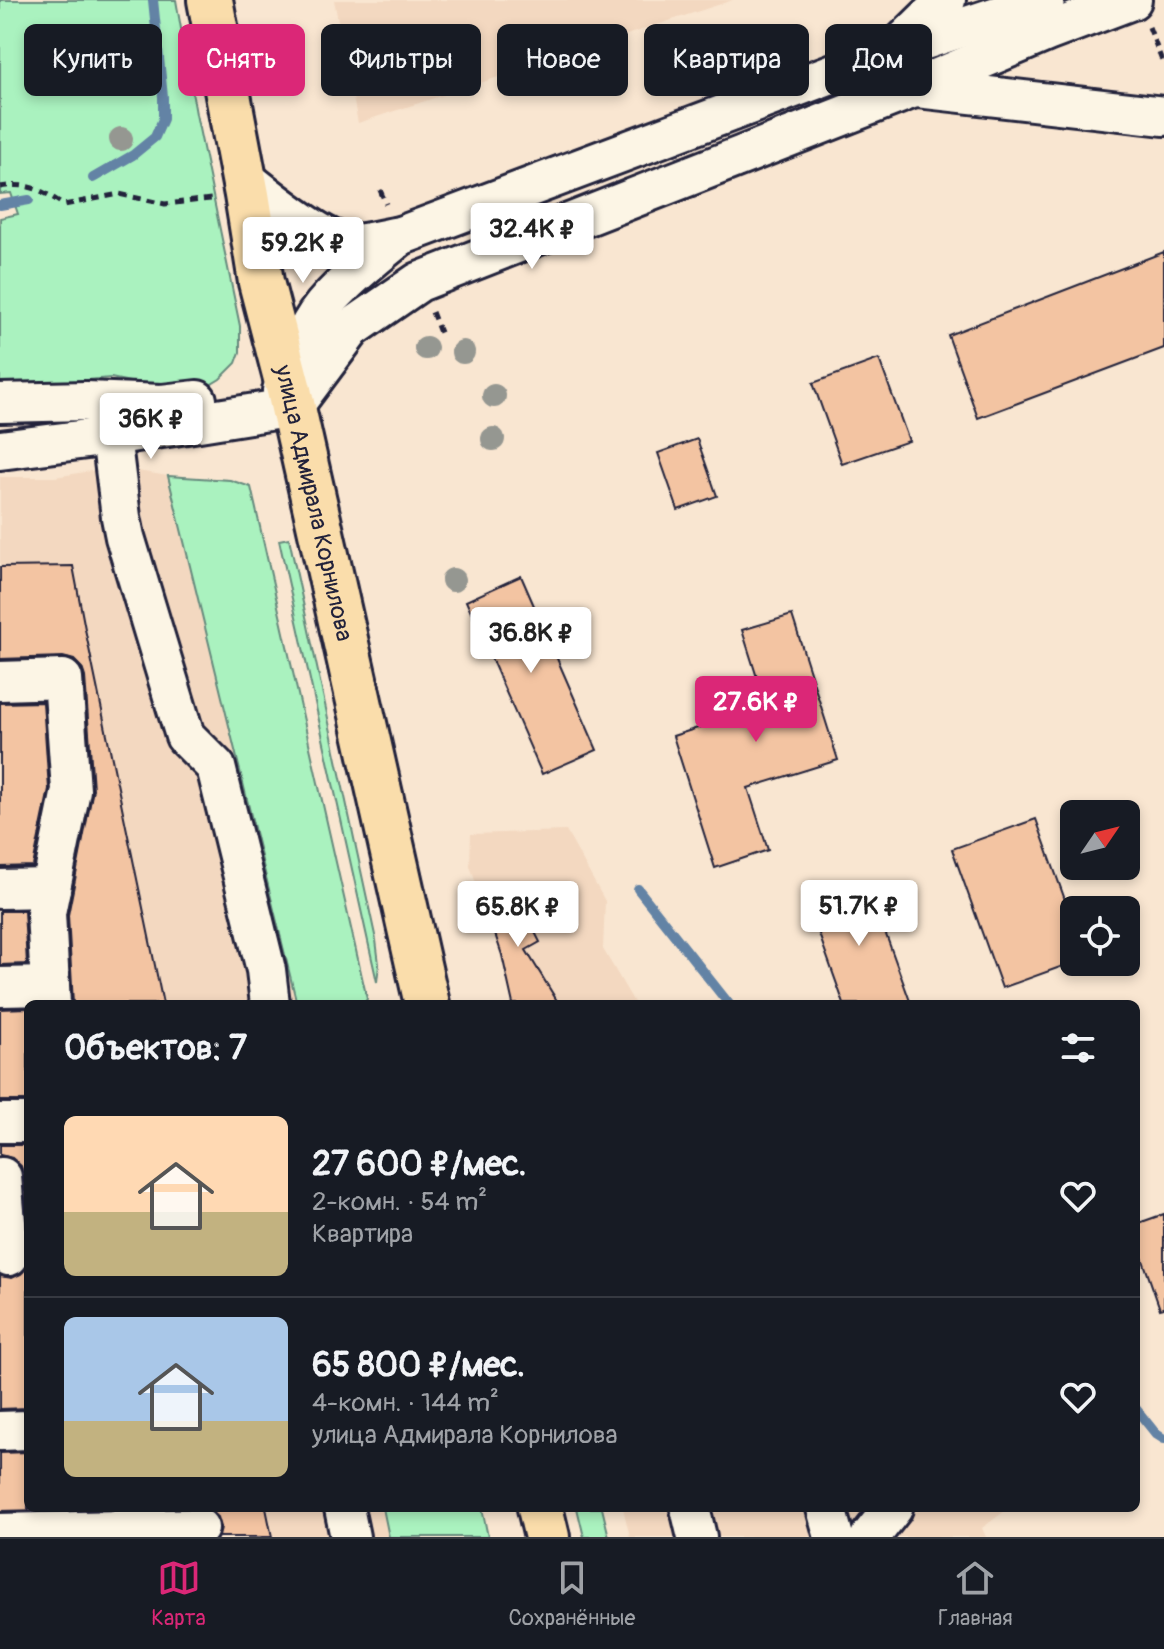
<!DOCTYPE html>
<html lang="ru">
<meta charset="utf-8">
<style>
body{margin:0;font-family:Pangolin,sans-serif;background:#20242c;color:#f1f3f6;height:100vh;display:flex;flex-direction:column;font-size:30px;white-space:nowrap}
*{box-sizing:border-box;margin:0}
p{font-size:26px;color:#9ea1a6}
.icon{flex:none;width:44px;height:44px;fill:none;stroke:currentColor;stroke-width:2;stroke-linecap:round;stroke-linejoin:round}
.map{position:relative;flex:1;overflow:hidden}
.side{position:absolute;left:24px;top:1000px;width:1116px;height:512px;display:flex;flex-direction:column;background:#171b24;border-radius:12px;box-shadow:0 4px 12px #0003}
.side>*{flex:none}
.guide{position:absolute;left:24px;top:24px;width:1116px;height:72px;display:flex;gap:16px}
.needle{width:52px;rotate:55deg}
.controls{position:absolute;left:1060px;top:800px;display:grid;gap:16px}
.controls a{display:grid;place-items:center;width:80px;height:80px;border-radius:12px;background:#171b24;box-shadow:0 4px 12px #0003;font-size:40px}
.price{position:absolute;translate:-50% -68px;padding:0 18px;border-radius:8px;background:#fff;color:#222;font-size:26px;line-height:52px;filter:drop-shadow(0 2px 4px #0008)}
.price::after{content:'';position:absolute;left:50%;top:48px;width:24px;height:18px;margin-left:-12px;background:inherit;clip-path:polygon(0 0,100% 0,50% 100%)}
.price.selected{background:#db2777;color:#fff}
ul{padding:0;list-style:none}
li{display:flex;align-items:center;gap:24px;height:200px;padding:0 40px}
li+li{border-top:2px solid #363941}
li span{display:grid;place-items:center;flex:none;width:224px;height:160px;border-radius:12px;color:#555}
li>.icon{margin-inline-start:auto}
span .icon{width:96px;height:96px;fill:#fffc;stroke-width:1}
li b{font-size:34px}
h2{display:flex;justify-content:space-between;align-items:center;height:96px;padding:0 40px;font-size:34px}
.tag{padding:0 28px;border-radius:12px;background:#171b24;box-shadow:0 4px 12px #0003;font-size:28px;line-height:72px}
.tag.selected{background:#db2777;color:#fff}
.tab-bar{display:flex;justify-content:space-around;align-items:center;height:112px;border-top:2px solid #363941;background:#171b24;font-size:22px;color:#9ea1a6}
.tab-bar a{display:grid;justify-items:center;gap:4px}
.tab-bar .selected{color:#db2777}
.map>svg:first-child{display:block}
</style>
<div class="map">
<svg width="1164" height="1537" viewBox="0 0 1164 1537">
<rect width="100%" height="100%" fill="#f9e6d1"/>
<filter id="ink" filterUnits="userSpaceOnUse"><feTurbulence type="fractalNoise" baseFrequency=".0125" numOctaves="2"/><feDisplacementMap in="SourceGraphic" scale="16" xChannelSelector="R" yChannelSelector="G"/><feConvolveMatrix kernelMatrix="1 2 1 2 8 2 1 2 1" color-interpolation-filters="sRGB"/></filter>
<g filter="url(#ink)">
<g fill="#f3d8c0">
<path d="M334,0H733L358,123Z"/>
<path d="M114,467L168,476L230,480L251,487L368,1004H28V1508H482L488,1537H0V477H55Z"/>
<path d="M566,831L605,901L603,949L635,1004H512L500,953L470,866L471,834Z"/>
<path d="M623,1508H1009L982,1528L986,1537H630Z"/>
</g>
<g fill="#aaf2bf" stroke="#668a7d" stroke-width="2">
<path d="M0,0H176L196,114L240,326V352L236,363L220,379L200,391L187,394L111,378L0,387V218L18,214L11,193L0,194Z"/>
<path d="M168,476L230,480L251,487L367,999L363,1004H297Z"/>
<path d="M289,538L376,940L379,964L377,982L279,540Z"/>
<path d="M383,1508H482L488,1537H389Z"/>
<path d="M577,1508H602L609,1537H584Z"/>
</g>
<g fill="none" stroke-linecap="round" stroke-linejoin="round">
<g stroke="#6383a5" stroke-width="10">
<path d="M93,178L133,155L155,137L163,119V97L153,0"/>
<path d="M0,205L29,200"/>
<path d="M638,889L729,1004"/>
<path d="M1136,1409L1156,1434L1164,1439"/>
</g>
</g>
<g fill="#f3c4a2" stroke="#22223b" stroke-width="2">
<path d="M1164,252V348L978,418L948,335Z"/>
<path d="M879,359L909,441L842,464L813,383Z"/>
<path d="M697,439L717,496L678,510L658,453Z"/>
<path d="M73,566L85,629L163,1004H73L68,915L93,789L85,677L82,668L74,660L63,657L0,659V567Z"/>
<path d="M521,576L597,750L542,774L466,601Z"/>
<path d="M792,615L838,760L748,788L768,850L715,868L673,736L766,706L742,630Z"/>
<path d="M43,702L49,789L33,866L0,867V703Z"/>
<path d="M1036,819L1074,925V962L1002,988L952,849Z"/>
<path d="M867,882L911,1004H844L808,903Z"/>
<path d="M512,887L540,942L526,950L559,1004H513L502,955L483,898L493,893L494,896Z"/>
<path d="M0,911H24L27,964L0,965Z"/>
<path d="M28,1008V1101H0V1009Z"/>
<path d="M0,1145H28V1221L24,1175L21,1166L12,1158L0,1155Z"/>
<path d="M1164,1214V1308L1160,1309L1136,1240V1224Z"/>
<path d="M28,1267V1408L0,1409V1276L12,1278L21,1274Z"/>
<path d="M28,1452V1508H119L0,1511V1453Z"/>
<path d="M207,1508H266L272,1537H219L221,1527L218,1517Z"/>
</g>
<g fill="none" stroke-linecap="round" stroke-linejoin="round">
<g stroke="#22223b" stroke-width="44">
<g id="minor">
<path d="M902,43L946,0"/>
<path d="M917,88L1164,116"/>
<path d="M244,178C267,195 322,243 350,244C364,245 385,238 400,236L895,50L1045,0"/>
<path d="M282,391L289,390C295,372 302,340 311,324C329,292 372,260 400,236"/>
<path d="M0,403L86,401L162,404L197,400"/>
<path d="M111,436L121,517L125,537L185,736L216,767L266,970L270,1004"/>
<path d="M0,450L111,436L293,407L352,328L419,282L914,88L1047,32L1132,0"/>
<path d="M0,681L63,679L71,790L46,913L51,1004"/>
<path d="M0,889L51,888"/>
<path d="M0,987L50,986"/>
<path d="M0,1123H28"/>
<path d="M0,1178L2,1177L9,1256"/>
<path d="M0,1431L28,1430"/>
<path d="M344,1508L350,1537"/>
<path d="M690,1508L697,1537"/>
<path d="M826,1508L834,1537"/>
<path d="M0,1533L199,1528"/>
<path d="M870,1537L893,1508"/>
</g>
</g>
<g stroke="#22223b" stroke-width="50">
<g id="major">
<path id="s1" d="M210,0L247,195L261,282L289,390L427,1004"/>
<path d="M540,1508L547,1537"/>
</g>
</g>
<g stroke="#22223b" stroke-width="5" stroke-dasharray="8 6" stroke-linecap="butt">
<path d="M1149,27L1164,66"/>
<path d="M0,187C28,182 42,190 64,205L119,194L165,204L211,199"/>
<path d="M380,190L386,204"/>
<path d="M432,312L441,335"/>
</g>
<use href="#minor" stroke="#fcf5e5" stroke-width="38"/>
<use href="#major" stroke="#faddab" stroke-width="44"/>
</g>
<g fill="#959791">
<circle cx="121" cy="139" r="12"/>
<circle cx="426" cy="348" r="12"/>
<circle cx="463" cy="352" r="12"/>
<circle cx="494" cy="396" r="12"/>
<circle cx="493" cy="439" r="12"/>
<circle cx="453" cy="580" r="12"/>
</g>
</g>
<g text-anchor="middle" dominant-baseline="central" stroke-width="6" stroke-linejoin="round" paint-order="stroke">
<g font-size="24" fill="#22223b" stroke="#fcf5e5">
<text stroke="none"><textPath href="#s1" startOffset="514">улица Адмирала Корнилова</textPath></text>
</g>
</g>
</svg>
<div class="controls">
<a><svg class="needle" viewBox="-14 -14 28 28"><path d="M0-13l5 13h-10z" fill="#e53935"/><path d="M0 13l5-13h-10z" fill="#9ea1a6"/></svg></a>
<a><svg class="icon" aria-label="locate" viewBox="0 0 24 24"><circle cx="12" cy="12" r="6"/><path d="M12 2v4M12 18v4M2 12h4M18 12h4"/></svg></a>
</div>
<b class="price" style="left:532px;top:271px">32.4K ₽</b>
<b class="price" style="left:303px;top:285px">59.2K ₽</b>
<b class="price" style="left:151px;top:461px">36K ₽</b>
<b class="price" style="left:531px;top:675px">36.8K ₽</b>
<b class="price selected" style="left:756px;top:744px">27.6K ₽</b>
<b class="price" style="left:859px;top:948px">51.7K ₽</b>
<b class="price" style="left:518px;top:949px">65.8K ₽</b>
<div class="guide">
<a class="tag">Купить</a>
<a class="tag selected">Снять</a>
<a class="tag">Фильтры</a>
<a class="tag">Новое</a>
<a class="tag">Квартира</a>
<a class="tag">Дом</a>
</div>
<section class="side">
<h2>Объектов: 7<svg class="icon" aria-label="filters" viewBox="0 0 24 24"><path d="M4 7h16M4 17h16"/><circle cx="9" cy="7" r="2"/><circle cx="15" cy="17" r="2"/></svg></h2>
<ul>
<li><span style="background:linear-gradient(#ffd9b3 60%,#c2b280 0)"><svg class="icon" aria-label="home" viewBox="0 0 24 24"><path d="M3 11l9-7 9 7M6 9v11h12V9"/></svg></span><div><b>27 600 ₽/мес.</b><p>2-комн. · 54 m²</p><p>Квартира</p></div><svg class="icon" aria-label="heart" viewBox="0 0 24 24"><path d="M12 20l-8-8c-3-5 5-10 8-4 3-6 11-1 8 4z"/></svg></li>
<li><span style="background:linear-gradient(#a9c7e8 65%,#c2b280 0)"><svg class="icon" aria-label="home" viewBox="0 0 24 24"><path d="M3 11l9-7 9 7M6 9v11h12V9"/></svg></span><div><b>65 800 ₽/мес.</b><p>4-комн. · 144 m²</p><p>улица Адмирала Корнилова</p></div><svg class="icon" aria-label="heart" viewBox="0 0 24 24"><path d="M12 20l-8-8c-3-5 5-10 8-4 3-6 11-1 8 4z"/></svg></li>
</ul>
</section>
</div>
<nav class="tab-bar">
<a class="selected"><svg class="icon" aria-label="map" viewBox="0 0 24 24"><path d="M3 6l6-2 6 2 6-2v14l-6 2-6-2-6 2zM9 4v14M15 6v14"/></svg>Карта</a>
<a><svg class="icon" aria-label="saved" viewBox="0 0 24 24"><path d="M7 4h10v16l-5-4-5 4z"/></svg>Сохранённые</a>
<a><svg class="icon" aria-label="home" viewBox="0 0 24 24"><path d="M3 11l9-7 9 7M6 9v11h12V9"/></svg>Главная</a>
</nav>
